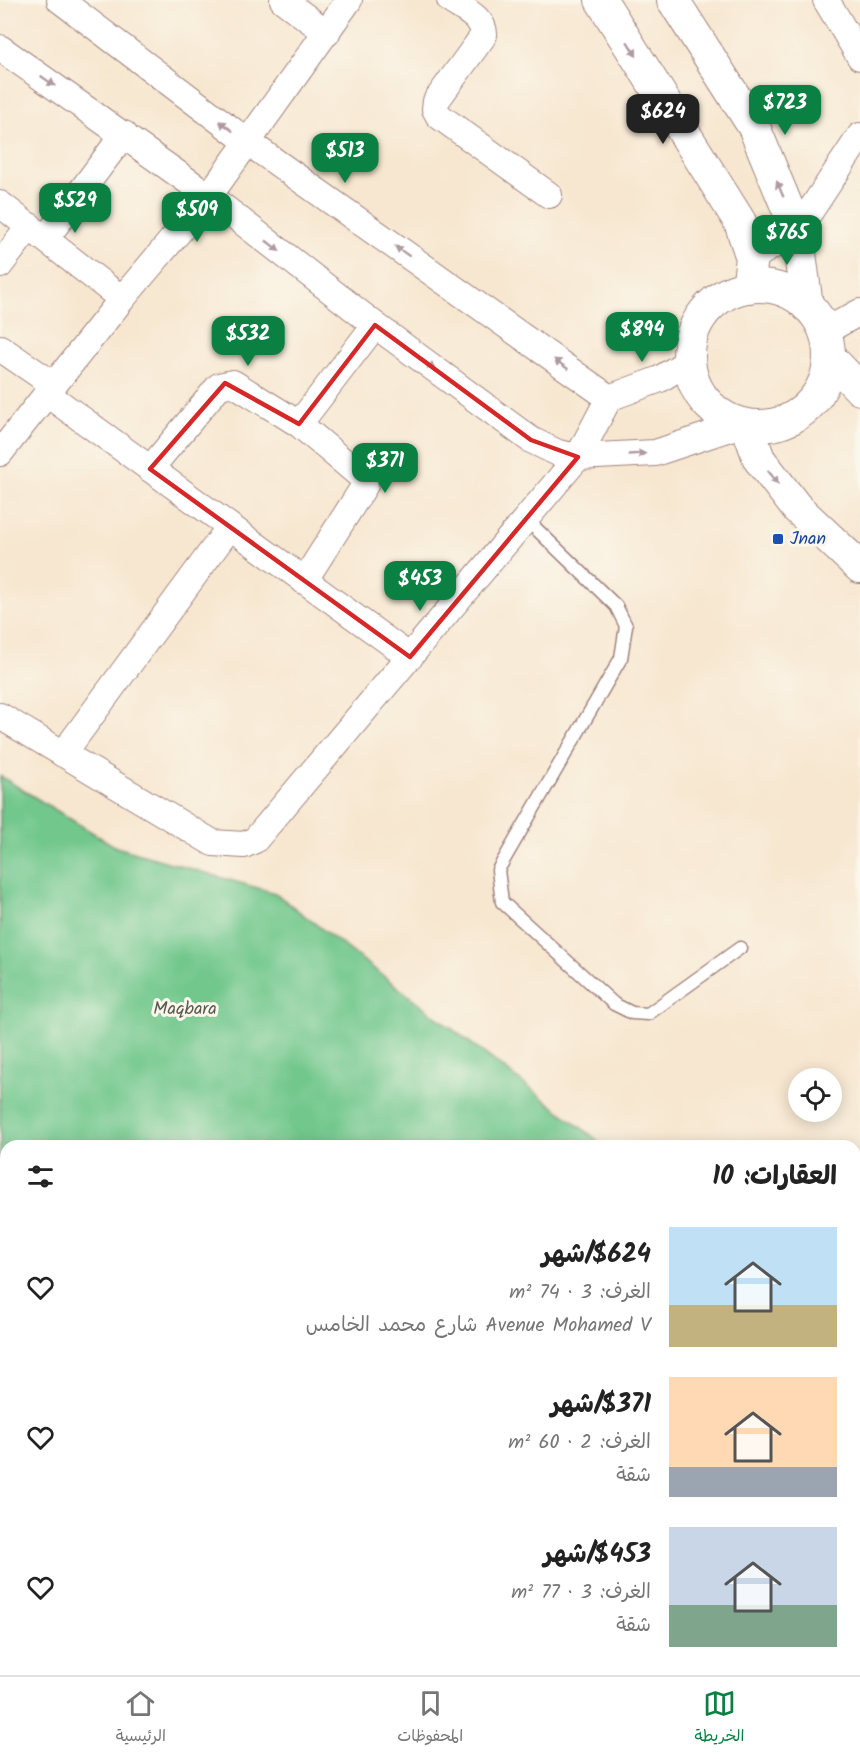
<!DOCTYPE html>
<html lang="ar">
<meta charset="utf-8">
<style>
body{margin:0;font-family:Kalam,"Playpen Sans Arabic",sans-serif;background:#f2f2f2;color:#222;direction:rtl;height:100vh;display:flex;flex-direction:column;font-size:22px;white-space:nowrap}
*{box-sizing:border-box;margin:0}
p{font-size:20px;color:#767676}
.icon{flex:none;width:33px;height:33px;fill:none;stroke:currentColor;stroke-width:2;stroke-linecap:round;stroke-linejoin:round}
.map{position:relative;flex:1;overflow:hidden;direction:ltr}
.details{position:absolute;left:0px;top:1140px;width:861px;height:536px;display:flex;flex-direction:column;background:#fff;border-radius:18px 18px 0 0;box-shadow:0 3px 15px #0003;direction:rtl}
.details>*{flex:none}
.controls{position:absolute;left:788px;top:1068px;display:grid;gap:12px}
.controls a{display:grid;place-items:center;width:54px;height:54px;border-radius:50%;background:#fff;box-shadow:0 3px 15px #0003;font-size:30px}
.price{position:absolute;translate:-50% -51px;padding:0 14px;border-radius:12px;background:#0b8043;color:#fff;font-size:20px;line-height:39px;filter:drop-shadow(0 2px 3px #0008)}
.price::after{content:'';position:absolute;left:50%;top:36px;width:18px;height:14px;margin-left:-9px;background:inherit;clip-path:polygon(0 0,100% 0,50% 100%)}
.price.on{background:#222;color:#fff}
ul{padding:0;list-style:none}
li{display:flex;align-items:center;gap:18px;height:150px;padding:0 24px}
li span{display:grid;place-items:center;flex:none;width:168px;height:120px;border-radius:0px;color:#555}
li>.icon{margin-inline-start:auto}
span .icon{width:72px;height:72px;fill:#fffc;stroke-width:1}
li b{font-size:26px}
h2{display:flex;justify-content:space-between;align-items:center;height:72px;padding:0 24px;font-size:26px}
.tab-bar{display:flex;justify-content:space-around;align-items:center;height:84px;border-top:2px solid #e0e0e0;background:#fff;font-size:16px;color:#767676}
.tab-bar a{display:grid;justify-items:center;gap:3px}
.tab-bar .on{color:#0b8043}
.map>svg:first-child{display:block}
</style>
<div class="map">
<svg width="860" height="1675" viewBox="0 0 860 1675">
<rect width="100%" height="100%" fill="#fbf7ec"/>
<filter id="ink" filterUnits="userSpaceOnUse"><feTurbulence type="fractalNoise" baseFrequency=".0167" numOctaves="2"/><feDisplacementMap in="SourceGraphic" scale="12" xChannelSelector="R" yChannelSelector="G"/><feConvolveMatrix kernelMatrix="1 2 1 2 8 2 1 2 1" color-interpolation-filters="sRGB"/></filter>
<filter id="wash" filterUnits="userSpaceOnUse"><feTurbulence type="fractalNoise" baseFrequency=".008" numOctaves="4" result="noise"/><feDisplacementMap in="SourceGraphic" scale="24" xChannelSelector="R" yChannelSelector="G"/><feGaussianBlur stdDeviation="1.35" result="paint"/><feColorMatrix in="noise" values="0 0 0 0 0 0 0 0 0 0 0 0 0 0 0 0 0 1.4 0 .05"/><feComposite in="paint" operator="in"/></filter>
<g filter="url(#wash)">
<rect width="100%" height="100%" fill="#f7e7d0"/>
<g fill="#71c78c" stroke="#5e735c" stroke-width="1.5">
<path d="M0,776L116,847L275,893L605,1146H6V1670H667L657,1675H0Z"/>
<path d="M855,1337L860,1341V1510L855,1515Z"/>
</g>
</g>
<g filter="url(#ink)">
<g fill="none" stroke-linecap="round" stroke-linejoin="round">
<g stroke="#a0837e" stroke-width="15">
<path id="service" d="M526,519L616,606L626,626L621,658L498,870L502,902L614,1004L632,1013L648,1014L740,948"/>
</g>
<g stroke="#a0837e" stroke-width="28">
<g id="minor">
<path d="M60,0L249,143L609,398"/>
<path d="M283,0L327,33"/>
<path d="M450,0C462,9 485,18 484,35L436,101L435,109L439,116L549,195"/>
<path d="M826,0L860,57"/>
<path d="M0,48L209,196L375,325L531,440L558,453L578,457L655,453L742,424"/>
<path d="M0,204L122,299"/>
<path d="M46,238L124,134"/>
<path d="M752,258L797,231L860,136"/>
<path d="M0,265L30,226"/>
<path d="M824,332L860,312"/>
<path d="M0,348L54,385"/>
<path d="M47,394L410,657"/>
<path d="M299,424L363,478L365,485L304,581"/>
<path d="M0,453L122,299L209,196L349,0"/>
<path d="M150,469L219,386L233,383L299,424L375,325"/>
<path d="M0,716L213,843L244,845L255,840L578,457L609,398L660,379L689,361"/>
<path d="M63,754L229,528"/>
</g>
</g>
<g stroke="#a0837e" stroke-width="34">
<g id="tertiary">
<path d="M601,0L740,222L752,258L748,287"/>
<path d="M673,0L754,127L797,231L807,306"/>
<circle cx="759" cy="356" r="70"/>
<path d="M829,357L860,389"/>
<path d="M747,425L759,459L796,507L860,567"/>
</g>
</g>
<use href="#service" stroke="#fff" stroke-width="12"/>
<use href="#minor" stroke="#fff" stroke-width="26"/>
<use href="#tertiary" stroke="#fff" stroke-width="32"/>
</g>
<defs><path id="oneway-solid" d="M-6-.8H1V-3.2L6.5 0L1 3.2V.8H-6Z" transform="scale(1.5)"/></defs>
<g fill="#ae9aa0">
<use href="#oneway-solid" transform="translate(632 49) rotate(58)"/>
<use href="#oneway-solid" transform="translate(48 81) rotate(35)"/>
<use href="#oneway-solid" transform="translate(226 126) rotate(-143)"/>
<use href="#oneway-solid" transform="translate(780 189) rotate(-113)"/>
<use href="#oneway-solid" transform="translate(273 246) rotate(38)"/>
<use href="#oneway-solid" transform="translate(402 251) rotate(-145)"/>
<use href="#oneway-solid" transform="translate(428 364) rotate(36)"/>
<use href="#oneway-solid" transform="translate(561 364) rotate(-145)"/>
<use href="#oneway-solid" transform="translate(637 454) rotate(-3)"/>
<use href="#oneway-solid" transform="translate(773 477) rotate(52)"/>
</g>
</g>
<path fill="none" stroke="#d62828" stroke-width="4.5" stroke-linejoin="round" d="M375,325L531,440L578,457L410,657L150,469L225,383L299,424Z"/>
<rect fill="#1a4fb4" stroke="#fbf7ec" stroke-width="2" x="772" y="533" width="12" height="12" rx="3"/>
<g text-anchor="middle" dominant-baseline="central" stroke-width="6" stroke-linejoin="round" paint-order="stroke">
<g font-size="18" fill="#164399" stroke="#fbf7ec" text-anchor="start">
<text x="790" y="539">Jnan</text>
</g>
<g font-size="18" fill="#585a4d" stroke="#fbf7ec">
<text x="185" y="1009">Maqbara</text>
</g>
</g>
</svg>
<div class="controls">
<a><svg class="icon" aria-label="locate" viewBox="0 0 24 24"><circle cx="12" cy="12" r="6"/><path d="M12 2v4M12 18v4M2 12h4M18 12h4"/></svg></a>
</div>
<b class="price" style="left:785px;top:136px">$723</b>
<b class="price on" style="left:663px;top:145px">$624</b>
<b class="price" style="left:345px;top:184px">$513</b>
<b class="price" style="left:75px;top:234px">$529</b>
<b class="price" style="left:197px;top:243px">$509</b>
<b class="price" style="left:787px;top:266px">$765</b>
<b class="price" style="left:642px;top:363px">$894</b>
<b class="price" style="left:248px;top:367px">$532</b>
<b class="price" style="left:385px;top:494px">$371</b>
<b class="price" style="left:420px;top:612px">$453</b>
<section class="details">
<h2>العقارات: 10<svg class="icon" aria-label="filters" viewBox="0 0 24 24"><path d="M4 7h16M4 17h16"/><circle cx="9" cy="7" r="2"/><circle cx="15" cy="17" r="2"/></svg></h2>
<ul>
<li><span style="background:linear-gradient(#bfe0f5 65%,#c2b280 0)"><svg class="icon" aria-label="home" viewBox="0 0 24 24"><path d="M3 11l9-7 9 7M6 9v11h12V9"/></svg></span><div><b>$624/شهر</b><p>الغرف: 3 · 74 m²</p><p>Avenue Mohamed V شارع محمد الخامس</p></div><svg class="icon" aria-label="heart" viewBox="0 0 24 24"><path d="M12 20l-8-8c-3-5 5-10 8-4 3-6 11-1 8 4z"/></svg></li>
<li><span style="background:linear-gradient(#ffd9b3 75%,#9aa5b1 0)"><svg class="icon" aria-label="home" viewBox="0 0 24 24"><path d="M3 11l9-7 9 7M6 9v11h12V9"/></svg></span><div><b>$371/شهر</b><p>الغرف: 2 · 60 m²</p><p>شقة</p></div><svg class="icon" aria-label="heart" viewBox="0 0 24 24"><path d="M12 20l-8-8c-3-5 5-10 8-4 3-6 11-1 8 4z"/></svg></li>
<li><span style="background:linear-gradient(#c9d6e8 65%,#7fa58c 0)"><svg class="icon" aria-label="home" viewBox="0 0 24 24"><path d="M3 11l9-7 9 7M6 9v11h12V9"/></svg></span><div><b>$453/شهر</b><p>الغرف: 3 · 77 m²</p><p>شقة</p></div><svg class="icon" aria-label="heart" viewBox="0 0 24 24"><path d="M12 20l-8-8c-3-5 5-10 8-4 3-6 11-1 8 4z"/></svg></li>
</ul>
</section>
</div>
<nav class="tab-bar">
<a class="on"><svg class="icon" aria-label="map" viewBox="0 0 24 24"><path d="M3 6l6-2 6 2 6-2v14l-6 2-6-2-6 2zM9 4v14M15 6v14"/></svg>الخريطة</a>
<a><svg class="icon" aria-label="saved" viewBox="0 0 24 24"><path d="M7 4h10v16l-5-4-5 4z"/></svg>المحفوظات</a>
<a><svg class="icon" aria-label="home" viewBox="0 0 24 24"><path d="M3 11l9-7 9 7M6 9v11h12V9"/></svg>الرئيسية</a>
</nav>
